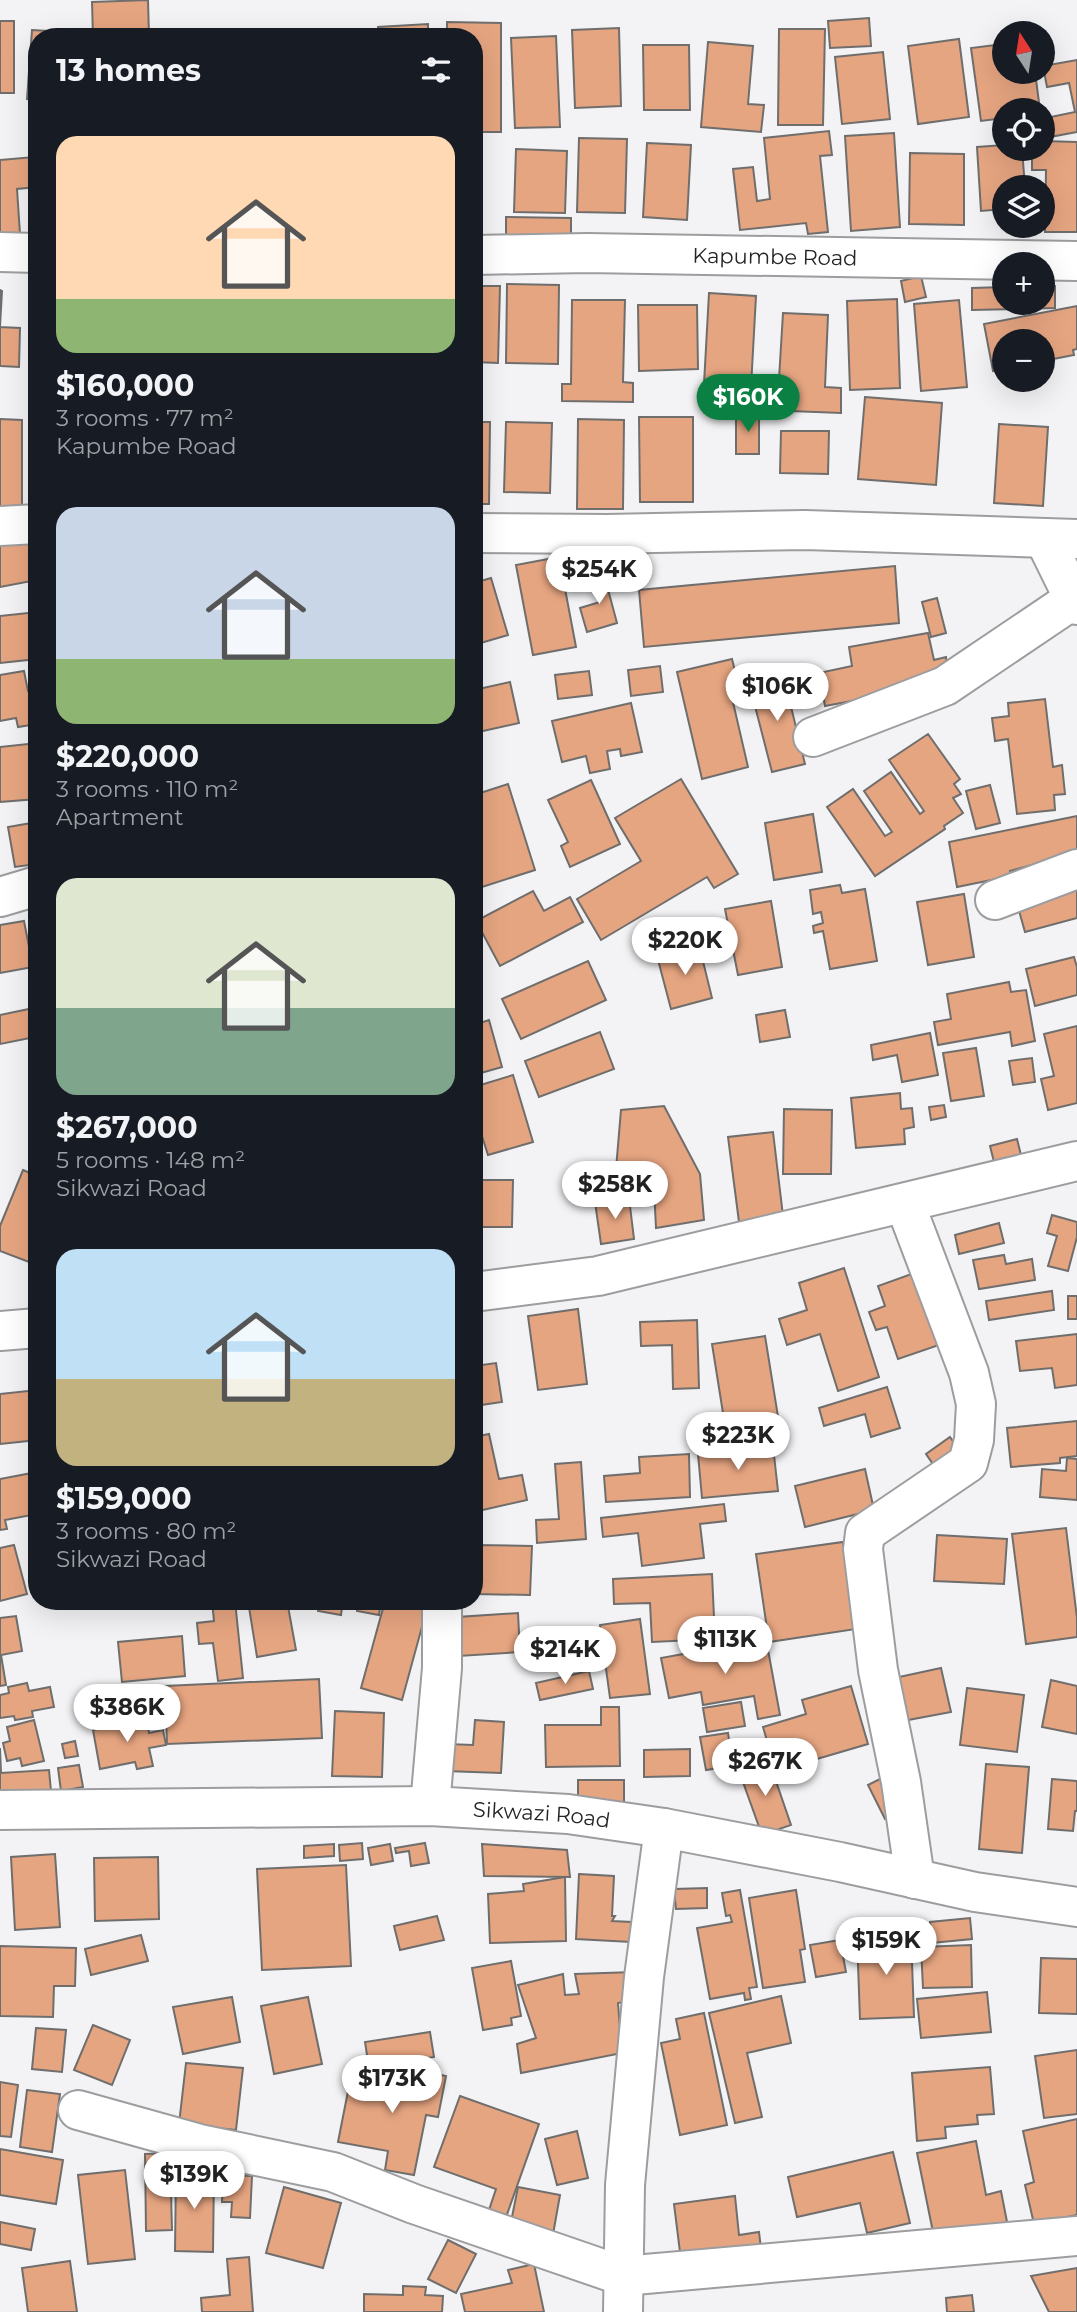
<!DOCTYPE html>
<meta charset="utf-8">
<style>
body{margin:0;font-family:Montserrat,sans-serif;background:#242831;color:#f1f3f6;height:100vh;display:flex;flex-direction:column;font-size:26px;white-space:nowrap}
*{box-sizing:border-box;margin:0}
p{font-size:23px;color:#9ea1a6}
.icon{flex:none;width:38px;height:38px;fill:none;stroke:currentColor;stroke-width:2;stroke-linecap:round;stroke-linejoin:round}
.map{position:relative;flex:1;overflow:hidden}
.sheet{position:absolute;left:28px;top:28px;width:455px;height:1582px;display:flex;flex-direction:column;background:#171b24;border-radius:28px;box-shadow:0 7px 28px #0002}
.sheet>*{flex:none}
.needle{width:46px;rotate:348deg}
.tools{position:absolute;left:992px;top:21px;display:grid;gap:14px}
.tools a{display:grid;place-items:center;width:63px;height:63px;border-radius:50%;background:#171b24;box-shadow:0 7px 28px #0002;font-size:35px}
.price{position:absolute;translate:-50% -60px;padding:0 16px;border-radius:24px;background:#fff;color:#222;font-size:23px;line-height:46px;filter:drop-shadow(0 2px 4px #0008)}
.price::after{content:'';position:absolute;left:50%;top:42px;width:21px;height:16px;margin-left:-10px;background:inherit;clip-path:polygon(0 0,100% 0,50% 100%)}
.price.active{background:#0b8043;color:#fff}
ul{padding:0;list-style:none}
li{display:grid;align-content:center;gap:14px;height:371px;padding:0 28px}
li span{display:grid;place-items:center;height:217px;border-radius:21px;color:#555}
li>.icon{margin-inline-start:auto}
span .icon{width:126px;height:126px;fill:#fffc;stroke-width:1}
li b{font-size:30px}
h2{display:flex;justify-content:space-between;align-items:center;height:84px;padding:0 28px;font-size:30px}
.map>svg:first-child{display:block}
</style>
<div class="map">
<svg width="1077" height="2312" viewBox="0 0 1077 2312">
<rect width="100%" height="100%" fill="#f3f3f5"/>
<g fill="#e6a581" stroke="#706e6c" stroke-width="2">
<path d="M148,0L149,37H93L92,2Z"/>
<path d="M869,18L871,46L830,48L828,21Z"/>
<rect x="0" y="21" width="14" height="72"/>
<path d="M447,22L501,23V132H474V37H447Z"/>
<path d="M428,24V37H378V27Z"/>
<path d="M619,28L621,106L575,108L572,30Z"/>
<path d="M779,29H825L823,125H778Z"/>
<path d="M32,30L79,33V37H37V100L27,99Z"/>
<path d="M556,36L560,127L515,128L511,38Z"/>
<path d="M959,39L969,117L918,124L908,46Z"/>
<path d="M708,42L753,46L748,104L764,105L761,132L701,127Z"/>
<path d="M1004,44V72H1035L1040,110H1004V118L981,121L971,48Z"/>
<path d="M643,45H689L690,110H644Z"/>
<path d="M883,52L890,119L842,124L835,57Z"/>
<path d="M1077,60V132L1050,137L1046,118L1075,112L1069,83L1047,87L1043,66Z"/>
<path d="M829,131L832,155L820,156L828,232L808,234L806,223L740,230L733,169L753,167L757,201L770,199L764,138Z"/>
<path d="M894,133L900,227L851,231L845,136Z"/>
<path d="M579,138L627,139L625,213L577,212Z"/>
<path d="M1043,141L1077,142V232H1045L1046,170H1032V149H1043Z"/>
<path d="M647,143L691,145L687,220L643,217Z"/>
<path d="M1004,145V149H1022L1025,187H1004V209L981,211L977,147Z"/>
<path d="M516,149L567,151L565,213L514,212Z"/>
<path d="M910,153L964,154V225L909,224Z"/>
<path d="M34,157L37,187L17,189L20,234L0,235V160Z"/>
<path d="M506,217L571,218V238L506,237Z"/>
<path d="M921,276L926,297L905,302L901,281Z"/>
<path d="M507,284L559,285L558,364L506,363Z"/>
<path d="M474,286H500L498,363L474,362Z"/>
<path d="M1043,286H1055V308L972,310V288L1004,287V303H1043Z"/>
<path d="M0,290L2,291L0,327L20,328L19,367L0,366Z"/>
<path d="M709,293L756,296L750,405L703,402Z"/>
<path d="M897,299L900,388L850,390L847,301Z"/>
<path d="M572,300H625L623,382L633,383V402L562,401V384H571Z"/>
<path d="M959,300L967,387L921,391L914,304Z"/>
<path d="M638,305H697L698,369L639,371Z"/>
<path d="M1077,306V349L1073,350L1074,355L1043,361V341H1004V368L993,371L984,324Z"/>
<path d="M783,313L828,315L825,387L841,388V413L764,410L766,378L779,379Z"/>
<path d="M865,397L942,403L936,485L858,479Z"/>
<path d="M759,413V454H736V414Z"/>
<path d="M639,417H693V502H640Z"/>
<path d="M0,419L22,420V507L0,508Z"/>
<path d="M578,419L624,420L623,509H577Z"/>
<path d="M474,422H490L489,504H474Z"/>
<path d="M506,422L552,423L550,493L504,492Z"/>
<path d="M999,424L1048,427L1043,506L994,503Z"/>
<path d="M781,431H829L828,474L780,473Z"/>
<path d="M34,529L37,545V580L0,587V536Z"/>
<path d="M559,557L576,647L533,655L516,565Z"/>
<path d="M895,566L899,623L644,647L639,590Z"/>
<path d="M602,567L617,623L587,632L580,608L600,602L591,570Z"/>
<path d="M491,578L508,635L474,645V583Z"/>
<path d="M937,598L946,633L931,637L922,602Z"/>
<path d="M37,612V659L0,663V616Z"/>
<path d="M928,633L934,660L946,657L948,672L916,689L825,706L819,673L852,666L849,647Z"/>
<path d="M732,659L741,695L732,698L748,767L702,779L677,672Z"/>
<path d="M660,666L663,692L631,696L628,670Z"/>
<path d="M24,671L28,691L37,689V724L18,727L16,718L0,721V675Z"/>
<path d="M589,671L592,695L558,699L555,675Z"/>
<path d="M783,674L805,764L772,772L749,683Z"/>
<path d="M510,682L519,723L474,733V690Z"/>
<path d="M1045,699L1053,767L1062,765L1065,794L1054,795L1055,810L1017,814L1008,739L995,741L992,718L1009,716L1008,703Z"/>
<path d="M631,703L642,752L621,756L620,749L607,751L610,769L590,773L586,756L562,762L552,721Z"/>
<path d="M928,734L960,779L954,784L961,794L953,798L963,813L944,826L945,829L875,876L827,807L853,789L885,836L892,832L864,791L891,772L920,814L924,811L889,760Z"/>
<path d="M37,743V799L0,802V747Z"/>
<path d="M681,779L738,874L714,888L707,877L601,940L577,899L641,861L615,818Z"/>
<path d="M591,780L620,844L570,867L561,846L568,842L548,800Z"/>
<path d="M508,784L535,870L482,887L474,864V795Z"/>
<path d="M990,785L1000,823L976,829L966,791Z"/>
<path d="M813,814L822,872L774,880L765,823Z"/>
<path d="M1077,816V862L1061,857L1010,871L1011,876L957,887L949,842Z"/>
<path d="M37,822V864L15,867L8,827Z"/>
<path d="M1077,884V918L1025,932L1016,900Z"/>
<path d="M840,885L842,893L865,889L877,961L830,969L823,931L814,933L813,926L823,923L821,912L813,914L810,890Z"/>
<path d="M533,891L544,911L570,897L583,922L500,966L476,921Z"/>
<path d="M964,894L974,957L928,965L917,902Z"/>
<path d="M771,901L782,967L738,975L725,909Z"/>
<path d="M24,921L33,967L0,973V925Z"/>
<path d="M699,945L712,998L671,1009L657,956Z"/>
<path d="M1074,957L1077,967V995L1035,1006L1026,969Z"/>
<path d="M588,961L606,1000L521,1039L502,999Z"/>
<path d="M1009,982L1011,992L1026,990L1035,1041L1012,1046L1010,1032L938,1045L934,1022L951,1019L947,994Z"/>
<path d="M29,1009L35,1037L0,1044V1015Z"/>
<path d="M785,1010L790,1037L760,1042L756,1015Z"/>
<path d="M489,1020L502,1067L474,1075V1025Z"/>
<path d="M1077,1026V1103L1048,1110L1041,1079L1054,1076L1044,1034Z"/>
<path d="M600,1032L614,1069L539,1097L525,1061Z"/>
<path d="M930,1033L938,1075L902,1082L897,1055L873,1060L871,1045Z"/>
<path d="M976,1048L984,1096L951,1101L943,1053Z"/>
<path d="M1032,1058L1035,1082L1013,1085L1009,1061Z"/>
<path d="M513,1075L533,1142L488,1155L474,1111V1087Z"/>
<path d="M900,1093L901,1109L912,1108L914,1127L904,1129L905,1144L856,1148L851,1098Z"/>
<path d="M944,1105L946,1117L931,1120L929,1107Z"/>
<path d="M664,1106L700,1174L704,1220L656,1228L653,1168L616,1169L621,1110Z"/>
<path d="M784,1109L832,1110L831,1174H783Z"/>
<path d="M773,1132L783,1216L739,1222L728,1137Z"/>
<path d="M1017,1139L1022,1159L995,1166L990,1146Z"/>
<path d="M23,1170L37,1176V1265L0,1251V1226Z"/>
<path d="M474,1180H513L512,1227H474Z"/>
<path d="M629,1198L634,1239L601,1244L595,1202Z"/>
<path d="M1052,1215L1077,1222V1237L1068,1271L1048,1266L1057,1236L1047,1233Z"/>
<path d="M999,1223L1004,1243L959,1254L955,1235Z"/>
<path d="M1004,1255L1006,1264L1032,1259L1035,1280L979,1289L973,1260Z"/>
<path d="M844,1268L879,1377L838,1391L820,1334L787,1345L779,1319L807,1310L799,1283Z"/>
<path d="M917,1272L942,1344L898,1359L887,1327L876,1330L869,1312L885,1306L878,1286Z"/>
<path d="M1052,1291L1054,1310L989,1320L986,1301Z"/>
<rect x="1068" y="1296" width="9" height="23"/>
<path d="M578,1309L587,1384L538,1390L528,1316Z"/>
<path d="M697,1320L699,1388L673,1389L672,1345L641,1346L640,1322Z"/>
<path d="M1077,1334V1385L1055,1388L1052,1368L1020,1371L1016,1341Z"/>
<path d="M765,1336L780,1429L727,1438L712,1344Z"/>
<path d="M496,1363L502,1402L474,1406V1366Z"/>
<path d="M887,1387L900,1428L871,1437L865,1414L824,1426L819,1408Z"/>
<path d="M37,1390V1440L0,1444V1394Z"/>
<path d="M1077,1421V1456L1060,1458V1463L1011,1467L1007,1428Z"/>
<path d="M489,1434L499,1479L522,1475L527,1500L474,1512V1437Z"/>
<path d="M950,1437L961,1453L937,1470L926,1454Z"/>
<path d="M773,1446L778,1491L702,1498L698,1454Z"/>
<path d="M689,1454L690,1497L606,1502L604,1476L640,1473L639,1457Z"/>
<path d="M1067,1458L1077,1459V1500L1040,1497L1042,1469L1066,1471Z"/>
<path d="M581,1462L586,1539L537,1543L536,1520L559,1519L555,1464Z"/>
<path d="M865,1469L874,1510L805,1527L795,1486Z"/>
<path d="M37,1472V1514L5,1520L7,1529L0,1530V1479Z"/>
<path d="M724,1504L726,1521L700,1524L704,1558L642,1566L638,1533L603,1537L601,1518Z"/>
<path d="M1066,1528L1077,1618V1637L1026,1644L1012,1534Z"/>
<path d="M937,1535L1007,1539L1004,1584L934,1581Z"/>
<path d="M843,1542L856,1629L769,1642L756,1554Z"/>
<path d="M14,1545L27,1594L0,1601V1548Z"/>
<path d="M474,1545L532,1546L530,1595L474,1594Z"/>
<path d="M712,1574L715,1639L652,1642L650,1603L614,1604L613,1579Z"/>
<path d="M212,1601H235L243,1678L218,1681L213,1643L199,1644L197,1623L214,1621Z"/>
<path d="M248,1601H287L296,1650L257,1657Z"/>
<path d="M319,1601H343L341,1615L318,1611Z"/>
<path d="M358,1601H381L379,1615L357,1611Z"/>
<path d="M385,1601H429L402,1700L361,1688Z"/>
<path d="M518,1613L520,1652L459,1656L457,1617Z"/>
<path d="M16,1616L22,1651L1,1655L6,1685L0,1686V1618Z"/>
<path d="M640,1619L650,1694L610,1698L600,1625Z"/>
<path d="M182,1636L185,1676L122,1682L118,1642Z"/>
<path d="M766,1639L780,1715L758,1719L754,1696L703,1705L701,1692L669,1698L661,1658Z"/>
<path d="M941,1668L951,1712L908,1720L899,1677Z"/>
<path d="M589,1671L593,1689L540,1700L536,1683Z"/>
<path d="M319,1679L322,1738L167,1744L165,1686Z"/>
<path d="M1051,1680L1077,1686V1734L1042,1727Z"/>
<path d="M27,1683L29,1691L50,1687L54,1707L32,1711L33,1717L15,1720L14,1716L0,1718V1695L9,1693L8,1687Z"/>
<path d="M851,1686L868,1744L776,1771L763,1727L806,1714L802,1700Z"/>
<path d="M967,1688L1024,1695L1017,1752L960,1745Z"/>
<path d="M741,1702L745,1726L707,1732L703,1708Z"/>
<path d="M601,1707H619L620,1766L546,1767L545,1725H601Z"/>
<path d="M335,1711L384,1713L382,1777L332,1776Z"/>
<path d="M147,1719L149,1733L163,1730L166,1745L149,1748L153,1766L137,1769L135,1762L100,1769L93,1730Z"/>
<path d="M34,1720L44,1761L22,1766L20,1758L7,1761L3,1743L10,1741L7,1727Z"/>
<path d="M475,1720L504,1722L501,1773L445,1771L447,1744L473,1745Z"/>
<path d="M728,1733L733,1766L706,1770L700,1737Z"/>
<path d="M75,1741L78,1756L65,1758L62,1744Z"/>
<path d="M0,1748L1,1773L49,1770L51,1791L0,1795Z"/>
<path d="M690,1749V1776L644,1777V1750Z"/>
<path d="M769,1761L791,1825L762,1835L739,1771Z"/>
<path d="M986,1764L1029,1767L1022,1853L979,1849Z"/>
<path d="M79,1765L83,1787L61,1791L58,1768Z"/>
<path d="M884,1777L901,1812L885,1819L868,1785Z"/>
<path d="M1052,1779L1077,1781V1811H1075L1073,1831L1048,1829Z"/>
<path d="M578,1780H624V1803L578,1802Z"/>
<path d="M362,1843L363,1859L340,1861L339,1845Z"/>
<path d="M425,1843L429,1863L411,1866L409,1851L396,1853L395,1848Z"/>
<path d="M334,1844V1856L304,1858V1846Z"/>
<path d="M390,1844L393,1861L371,1865L368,1848Z"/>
<path d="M482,1844L567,1850L570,1877L484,1876Z"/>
<path d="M55,1854L60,1927L15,1930L11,1857Z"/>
<path d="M158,1857L159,1919L95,1921L94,1858Z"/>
<path d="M346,1865L351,1966L262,1970L257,1869Z"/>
<path d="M579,1874L614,1876L612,1916H615L612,1921L632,1922L631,1942L576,1939Z"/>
<path d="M565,1877L566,1941L490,1943L488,1894L524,1891L523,1884Z"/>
<path d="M707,1888V1908L676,1909L674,1889Z"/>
<path d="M740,1890L757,1987L749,1988L751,1999L745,2000L744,1993L710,1999L697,1928L732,1922L730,1915L726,1916L722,1893Z"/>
<path d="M796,1890L805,1949L800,1950L805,1982L763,1988L749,1898Z"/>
<path d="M437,1916L444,1940L400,1950L394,1926Z"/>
<path d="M970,1918L972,1939L932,1943L930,1922Z"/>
<path d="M141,1935L148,1961L91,1975L85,1949Z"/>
<path d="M911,1935L914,2017L860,2019L857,1937Z"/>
<path d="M840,1940L846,1972L816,1977L810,1945Z"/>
<path d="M971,1945L972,1987L923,1988L921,1947Z"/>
<path d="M0,1946L76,1948L75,1986H54L53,2017L0,2016Z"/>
<path d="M1041,1958L1077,1959V2014L1039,2013Z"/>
<path d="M511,1961L521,2016L511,2018L512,2025L483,2030L472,1968Z"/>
<path d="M634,1972V2000L618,2003L622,2053L521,2073L517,2044L536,2038L518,1985L563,1974L565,1995L579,1994L575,1974Z"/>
<path d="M987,1992L991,2032L921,2038L917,1999Z"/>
<path d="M781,1996L791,2043L747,2053L762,2117L735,2123L709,2013Z"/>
<path d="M232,1997L240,2042L183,2054L173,2007Z"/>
<path d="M308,1997L322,2064L274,2074L261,2006Z"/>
<path d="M704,2013L727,2125L680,2135L661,2043L680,2039L676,2019Z"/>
<path d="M93,2025L130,2040L112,2085L74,2070Z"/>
<path d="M36,2028L66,2030L62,2072L32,2069Z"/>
<path d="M430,2032L434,2057L369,2068L365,2042Z"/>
<path d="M1077,2050V2114L1044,2118L1035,2056Z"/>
<path d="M186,2063L243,2068L236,2130L179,2124Z"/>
<path d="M402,2067L446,2076L438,2117L426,2115L414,2175L385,2170L388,2151L338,2142L351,2076L398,2085Z"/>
<path d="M990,2067L994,2114L977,2115L978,2124L945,2127L946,2138L917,2141L912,2073Z"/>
<path d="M0,2082L18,2085L11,2137L0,2136Z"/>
<path d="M27,2090L60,2094L52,2152L20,2147Z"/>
<path d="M460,2096L539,2124L505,2220L488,2213L496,2189L434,2167Z"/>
<path d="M1077,2119V2215L1034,2224L1025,2185L1034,2182L1023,2131Z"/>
<path d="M577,2131L588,2178L557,2185L545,2139Z"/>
<path d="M976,2141L986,2195L1001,2191L1008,2227L935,2242L917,2153Z"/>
<path d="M0,2149L63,2160L56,2204L0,2195Z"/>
<path d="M893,2152L910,2223L867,2233L860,2203L797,2217L788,2177Z"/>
<path d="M170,2153L172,2230L146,2231L145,2154Z"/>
<path d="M125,2170L135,2259L88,2264L78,2175Z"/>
<path d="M176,2170L214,2171L213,2252L175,2251Z"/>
<path d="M223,2175L252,2176L250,2218L231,2217L232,2202H222Z"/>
<path d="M284,2187L341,2203L323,2268L266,2253Z"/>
<path d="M518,2187L560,2195L552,2240L509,2232Z"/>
<path d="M735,2196L739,2235L759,2232L761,2249L681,2260L674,2204Z"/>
<path d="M0,2222L35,2229L31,2250L0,2244Z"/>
<path d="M448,2240L476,2254L456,2293L428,2279Z"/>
<path d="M249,2257L253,2312H202L201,2298L230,2295L227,2259Z"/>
<path d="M70,2261L77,2312H28L22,2268Z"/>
<path d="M534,2264L544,2312H465L461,2294L512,2283L508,2270Z"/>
<path d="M1077,2268V2312H1049L1031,2276Z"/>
<path d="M403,2286L426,2287L425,2295L443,2296L442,2312H364V2294L403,2295Z"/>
<path d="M972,2295L974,2312H947L946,2298Z"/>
</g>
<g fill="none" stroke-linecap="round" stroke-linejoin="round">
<g stroke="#9d9c9f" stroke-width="42">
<g id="street">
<path d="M0,252L37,253"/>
<path id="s1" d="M474,255L587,253L1077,261"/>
<path d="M0,526L37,524"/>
<path d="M474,533L607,534L805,530L1077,539"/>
<path d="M1044,538L1077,605"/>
<path d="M813,737L945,686L1074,599"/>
<path d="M0,897L37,886"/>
<path d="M995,900L1077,869"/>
<path d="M905,1204L969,1373L976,1404L974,1440L968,1463L865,1533L863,1549L878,1670L901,1782L915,1879"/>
<path d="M474,1292L598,1276L1077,1161"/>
<path d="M0,1331L37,1328"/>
<path d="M430,1806L442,1668V1601"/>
<path id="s2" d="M0,1810L430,1806L568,1814L664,1828L840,1862L975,1892L1077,1907"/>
<path d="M78,2110L200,2144L333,2172L414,2204L623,2276L1077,2236"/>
<path d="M623,2312L625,2185L644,1977L664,1828"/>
</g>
</g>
<use href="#street" stroke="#fff" stroke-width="38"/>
</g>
<g text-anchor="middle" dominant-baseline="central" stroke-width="5" stroke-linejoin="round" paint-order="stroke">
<g font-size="21" fill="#252526" stroke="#fff">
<text stroke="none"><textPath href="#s1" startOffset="301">Kapumbe Road</textPath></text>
<text stroke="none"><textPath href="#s2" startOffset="542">Sikwazi Road</textPath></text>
</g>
</g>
</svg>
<div class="tools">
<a><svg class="needle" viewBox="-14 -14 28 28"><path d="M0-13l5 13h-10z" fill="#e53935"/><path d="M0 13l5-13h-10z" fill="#9ea1a6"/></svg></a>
<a><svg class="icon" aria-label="locate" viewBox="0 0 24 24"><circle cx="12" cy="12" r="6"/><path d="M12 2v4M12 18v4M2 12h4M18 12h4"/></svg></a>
<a><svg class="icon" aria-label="layers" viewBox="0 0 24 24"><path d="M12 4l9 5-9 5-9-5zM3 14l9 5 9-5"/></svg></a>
<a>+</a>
<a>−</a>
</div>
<b class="price active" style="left:748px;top:434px">$160K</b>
<b class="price" style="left:599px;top:606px">$254K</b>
<b class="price" style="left:777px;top:723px">$106K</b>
<b class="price" style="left:685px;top:977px">$220K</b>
<b class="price" style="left:615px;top:1221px">$258K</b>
<b class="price" style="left:738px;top:1472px">$223K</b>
<b class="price" style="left:725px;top:1676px">$113K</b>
<b class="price" style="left:565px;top:1686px">$214K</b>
<b class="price" style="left:127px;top:1744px">$386K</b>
<b class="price" style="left:765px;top:1798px">$267K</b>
<b class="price" style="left:886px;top:1977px">$159K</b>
<b class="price" style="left:392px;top:2115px">$173K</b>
<b class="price" style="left:194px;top:2211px">$139K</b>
<section class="sheet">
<h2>13 homes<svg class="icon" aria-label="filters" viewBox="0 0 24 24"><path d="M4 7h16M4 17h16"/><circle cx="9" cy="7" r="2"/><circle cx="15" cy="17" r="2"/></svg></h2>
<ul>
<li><span style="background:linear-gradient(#ffd9b3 75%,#8fb573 0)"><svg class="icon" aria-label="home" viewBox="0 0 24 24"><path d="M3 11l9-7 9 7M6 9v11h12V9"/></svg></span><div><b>$160,000</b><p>3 rooms · 77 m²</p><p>Kapumbe Road</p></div></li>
<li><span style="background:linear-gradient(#c9d6e8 70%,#8fb573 0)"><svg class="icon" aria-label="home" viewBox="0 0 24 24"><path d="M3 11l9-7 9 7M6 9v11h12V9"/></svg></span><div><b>$220,000</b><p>3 rooms · 110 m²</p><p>Apartment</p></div></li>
<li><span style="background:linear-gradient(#dfe7d0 60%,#7fa58c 0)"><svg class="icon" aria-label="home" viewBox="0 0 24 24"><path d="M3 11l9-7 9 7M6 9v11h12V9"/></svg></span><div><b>$267,000</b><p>5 rooms · 148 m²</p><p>Sikwazi Road</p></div></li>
<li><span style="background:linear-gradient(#bfe0f5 60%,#c2b280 0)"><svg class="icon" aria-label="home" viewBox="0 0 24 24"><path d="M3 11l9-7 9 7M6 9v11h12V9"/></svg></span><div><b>$159,000</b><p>3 rooms · 80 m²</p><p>Sikwazi Road</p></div></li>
</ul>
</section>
</div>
